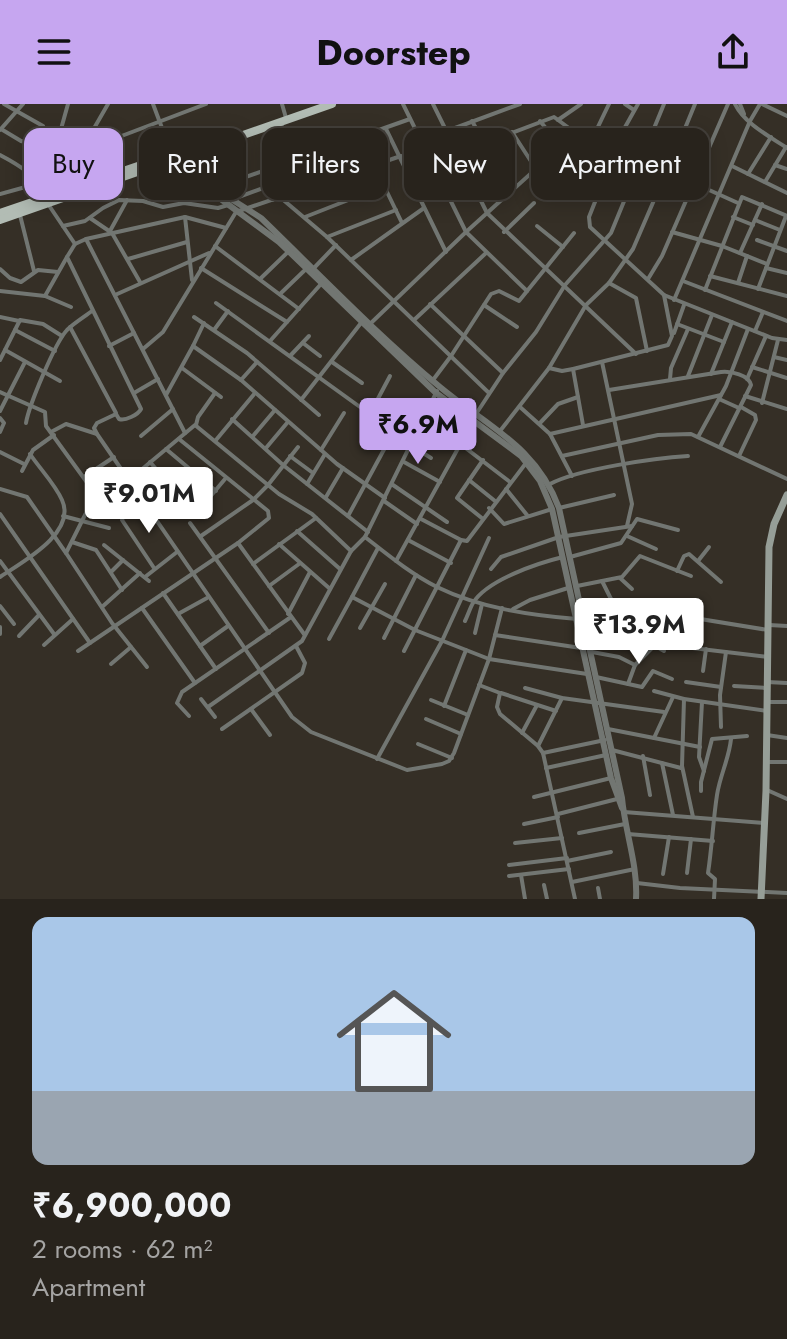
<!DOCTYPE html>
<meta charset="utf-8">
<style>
body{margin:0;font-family:Jost,sans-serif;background:#342f29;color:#f1f3f6;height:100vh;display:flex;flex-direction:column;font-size:30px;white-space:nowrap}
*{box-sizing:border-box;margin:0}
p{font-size:26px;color:#a5a4a3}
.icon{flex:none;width:44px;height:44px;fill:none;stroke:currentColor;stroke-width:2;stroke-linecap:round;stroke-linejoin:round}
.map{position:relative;height:795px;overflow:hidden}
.side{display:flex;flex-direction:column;background:#28231c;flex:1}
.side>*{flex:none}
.hud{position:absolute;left:24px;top:24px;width:740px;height:72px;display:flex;gap:16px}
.price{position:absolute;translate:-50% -68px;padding:0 18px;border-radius:8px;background:#fff;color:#222;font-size:26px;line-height:52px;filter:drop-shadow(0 2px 4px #0008)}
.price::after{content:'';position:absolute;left:50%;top:48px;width:24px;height:18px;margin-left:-12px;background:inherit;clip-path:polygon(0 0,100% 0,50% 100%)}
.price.active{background:#c6a6f0;color:#111}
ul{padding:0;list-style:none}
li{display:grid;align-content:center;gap:16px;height:424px;padding:0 32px}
li span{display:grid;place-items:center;height:248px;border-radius:16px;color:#555}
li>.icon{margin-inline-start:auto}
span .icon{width:144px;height:144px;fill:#fffc;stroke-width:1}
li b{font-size:34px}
.tag{padding:0 28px;border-radius:16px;background:#28231c;box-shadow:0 4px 20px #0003,0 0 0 2px #44403b;font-size:28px;line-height:72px}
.tag.active{background:#c6a6f0;color:#111}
header{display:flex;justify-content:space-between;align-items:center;height:104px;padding:0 32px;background:#c6a6f0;color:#111;font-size:36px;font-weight:700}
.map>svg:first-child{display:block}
</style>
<header><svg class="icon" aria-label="menu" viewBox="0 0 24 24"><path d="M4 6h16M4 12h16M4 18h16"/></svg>Doorstep<svg class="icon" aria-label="share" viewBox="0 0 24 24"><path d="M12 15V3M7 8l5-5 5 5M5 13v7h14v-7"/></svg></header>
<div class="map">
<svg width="787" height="795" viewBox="0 0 787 795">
<rect width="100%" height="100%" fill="#352f26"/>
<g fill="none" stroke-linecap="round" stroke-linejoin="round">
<g stroke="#727672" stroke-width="4">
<path d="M4,0L43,22"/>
<path d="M153,0L171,48"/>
<path d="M282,0L286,14"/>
<path d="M403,0L466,128L527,187"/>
<path d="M433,0L487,109L636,250"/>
<path d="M625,0L634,6"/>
<path d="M638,0L624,25L589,113L590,123L664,191L772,234L787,236"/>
<path d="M735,0C745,20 769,32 787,44"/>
<path d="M740,0L744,10"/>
<path d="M762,0L787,12"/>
<path d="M558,16L581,0"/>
<path d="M472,17L511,87"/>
<path d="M540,17L559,40L606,70"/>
<path d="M281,20L304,86"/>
<path d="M1,25L21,37L50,44L82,80"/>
<path d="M386,25L446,148"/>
<path d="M0,26L23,0"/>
<path d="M447,27L520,0"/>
<path d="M512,28L536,65"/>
<path d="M91,29L111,36L206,0"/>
<path d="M485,39L554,13L581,33L654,62"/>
<path d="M50,44L61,25L68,0"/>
<path d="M0,51C21,62 36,72 49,92"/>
<circle cx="666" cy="68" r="13"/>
<path d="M582,56L609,0"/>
<path d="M672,56L695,0"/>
<path d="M374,61L402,119"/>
<path d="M775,61L787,65"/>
<path d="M732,62L787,89"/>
<path d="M263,68L273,96"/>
<path d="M748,70L771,33"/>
<path d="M678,72L738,99"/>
<path d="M77,73L84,60L89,33L108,0"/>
<path d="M765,78L786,43"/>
<path d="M220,82L410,15"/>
<path d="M0,90L40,79"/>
<path d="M281,94L327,133L489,289"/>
<path d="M233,95L299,71"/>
<path d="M419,95L445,83"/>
<path d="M48,100L75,140L86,135L185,329"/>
<path d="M20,111L34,167"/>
<path d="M185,113L192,176"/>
<path d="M305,113L384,82"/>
<path d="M733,113L753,121"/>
<path d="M90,114L112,129L140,178"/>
<path d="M755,116L780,126"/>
<path d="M63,122L85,117L103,104L119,96L143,97L163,103L184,99L218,104L228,101"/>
<path d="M537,122L563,143"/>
<path d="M110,127L127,96"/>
<path d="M504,128L534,99"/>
<path d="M672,128L722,142L767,160"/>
<path d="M327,133L396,106"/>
<path d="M86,135L185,113L226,124"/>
<path d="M757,136L787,147"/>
<path d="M75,140L67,153L141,305C138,311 125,317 119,315L116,310L97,319L94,324L97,330L292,613L311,628L407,666L442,660L449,657L454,649L489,555L502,504"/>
<path d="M215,142L299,205"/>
<path d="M740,149L762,100"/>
<path d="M128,155L187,138"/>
<path d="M351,156L424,104"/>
<path d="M201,164L287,218"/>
<path d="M766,164L787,169"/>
<path d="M0,165L10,174L21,178L38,166L58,168"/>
<path d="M313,165L336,141"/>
<path d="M710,172L787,192"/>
<path d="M260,175L289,147"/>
<path d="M648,175L662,152L728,0"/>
<path d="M683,177L787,217"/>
<path d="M609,179L636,194L647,247"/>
<path d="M738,179L747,152"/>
<path d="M758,185L786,112"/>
<path d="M705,186L742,93L787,112"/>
<path d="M0,187L45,192L71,203"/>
<path d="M280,190L306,165"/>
<path d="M115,191L209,149"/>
<path d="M45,192L67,153"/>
<path d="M674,196L750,17L760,0"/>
<path d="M216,199L360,303"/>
<path d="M430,200L503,269"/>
<path d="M484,201L517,223"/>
<path d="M0,213L19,217"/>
<path d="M194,213L247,249L319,311"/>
<path d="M414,216L486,149"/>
<path d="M371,219L466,128L548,54"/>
<path d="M677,220L724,238"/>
<path d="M70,223L116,309"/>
<path d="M15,226L55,247"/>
<path d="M214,226L228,207"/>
<path d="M755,227L763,208"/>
<path d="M674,229L684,201"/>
<path d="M270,237L321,180"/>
<path d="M303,239L320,252"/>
<path d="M109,242L134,229"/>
<path d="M193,242L204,219"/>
<path d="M143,245L163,228L236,108L401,52"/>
<path d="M5,246L60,277"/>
<path d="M290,252L309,232"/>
<path d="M774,253L787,256"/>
<path d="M0,256L20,216L43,220L62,232"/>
<path d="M332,258L362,279"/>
<path d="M602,258L632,400L627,422"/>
<path d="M752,263L787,274"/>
<path d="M182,264L221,293"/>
<path d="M549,264L562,267L573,265L668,241L672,232L664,191"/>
<path d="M573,265L583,321"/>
<path d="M711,270L732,218"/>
<path d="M688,272L712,211"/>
<path d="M670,275L671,264L688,225"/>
<path d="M747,275L766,232"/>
<path d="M241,276L257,258"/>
<path d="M433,276L451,252L491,190L499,187L519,197L574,129"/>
<path d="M609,286L721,268C731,267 749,271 751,281L720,343"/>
<path d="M437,287L365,433C388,451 411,470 437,483C480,504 529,511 577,515"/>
<path d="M0,288L45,308L46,322L99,395"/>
<path d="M134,289L158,275"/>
<path d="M166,291L193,242L241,276L337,360L385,394"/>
<path d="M745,292L787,305"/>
<path d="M719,295L739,304"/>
<path d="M301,296L361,219"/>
<path d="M762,299L778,236"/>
<path d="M520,303L550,330L572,372"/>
<path d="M0,307L25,258"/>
<path d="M371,309L415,336"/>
<path d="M476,310L503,269L536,228L565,181L611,129L664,0"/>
<path d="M425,313L510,378"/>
<path d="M0,314L4,319L0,328"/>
<path d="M232,315L283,361L368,428"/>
<path d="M26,319C29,301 55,239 67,226C74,219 84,213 92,207"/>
<path d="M540,319L558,300L578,293"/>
<path d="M196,321L198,313L215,289"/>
<path d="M364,321L390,272"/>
<path d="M500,327L549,264L586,201L609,179L633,145L661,80"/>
<path d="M51,328L66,320L97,330"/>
<path d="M550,330L721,291"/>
<path d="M141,332L173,305"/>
<path d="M253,332L275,306"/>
<path d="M698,333L726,282L748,225"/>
<path d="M216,336L255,289"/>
<path d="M412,342L431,354"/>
<path d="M266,344L287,319"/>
<path d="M166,345L216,387"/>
<path d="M321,346L344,309"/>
<path d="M0,348L24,360"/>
<path d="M290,352L313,369"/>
<path d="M562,352L658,331L691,330L787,375"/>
<path d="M739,352L756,316L755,311L741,303"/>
<path d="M150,358L175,387L199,406L225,375"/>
<path d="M404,358L440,378"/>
<path d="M22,367L33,346L54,331"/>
<path d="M84,373L114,353"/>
<path d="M469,376L495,397"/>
<path d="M307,380L325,350"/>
<path d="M550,380C578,365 655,354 688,352"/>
<path d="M393,381L447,418"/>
<path d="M0,385L27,393L66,449L89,403L129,376L195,321L279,390L312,410L351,447L365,433"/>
<path d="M506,385L527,411"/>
<path d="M326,393L343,364"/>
<path d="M384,397L417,420"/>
<path d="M142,398L124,411L122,416L154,464"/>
<path d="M489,404L504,420L552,405"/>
<path d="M559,404L614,391"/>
<path d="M0,410L90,539"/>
<path d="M63,412L109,424"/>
<path d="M348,412L387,340"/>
<path d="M421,415L461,436"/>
<path d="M483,415L457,394L483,356"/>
<path d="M190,419L269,529"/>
<path d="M297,427L340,465"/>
<path d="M201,432L253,396L268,381L298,343"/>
<path d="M627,432L656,445"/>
<path d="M408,436L451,459"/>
<path d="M72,438L96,446L122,486"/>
<path d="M238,439L304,530"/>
<path d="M279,440L329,484"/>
<path d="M104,441L149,477"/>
<path d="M378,444L352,493L415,526L489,555L587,570"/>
<path d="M66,449L112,519L147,563"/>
<path d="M570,453L621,439L637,415L678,426"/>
<path d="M0,457L54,530"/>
<path d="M396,457L461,339"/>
<path d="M698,457L709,443"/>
<path d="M253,460L316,414"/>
<path d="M491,465L501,453L559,433L632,422"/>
<path d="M677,467L684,452L689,450L721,478"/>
<path d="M111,468L123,456"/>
<path d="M0,473C22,458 77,429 62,396C55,380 40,365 30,350"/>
<path d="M145,473L177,448"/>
<path d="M620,474L632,485"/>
<path d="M602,477L611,495L636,512"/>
<path d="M269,482L299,460"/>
<path d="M577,482L622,473L640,452L691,472"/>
<path d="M163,489L216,565"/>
<path d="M0,502L14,520"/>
<path d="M102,503L140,469"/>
<path d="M142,504L195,579"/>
<path d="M513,505L530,496L568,484"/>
<path d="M178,510L207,494"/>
<path d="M288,510L310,468"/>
<path d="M688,513L768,526"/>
<path d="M465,517C468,511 470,504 473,499C487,476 538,459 563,453"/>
<path d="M584,521L633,529L664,547"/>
<path d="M769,521L787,522"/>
<path d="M0,523V530"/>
<path d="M360,524L385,480"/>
<path d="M475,529L482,500"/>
<path d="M495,531L581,544"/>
<path d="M19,532L39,511"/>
<path d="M384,534L416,471"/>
<path d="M329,535L352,493"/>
<path d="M44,541L73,515"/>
<path d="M200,542L228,522"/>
<path d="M684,543L768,553"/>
<path d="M78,547L238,439L269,414L268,407L179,335"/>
<path d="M404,547L461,436L467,437L526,359"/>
<path d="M592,548L619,553L635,561"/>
<path d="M111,560L131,543"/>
<path d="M703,567L706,545"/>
<path d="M596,573L642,583L653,567L672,575"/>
<path d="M686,578L721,583"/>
<path d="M767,578L787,579"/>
<path d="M628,580L635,561L655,541"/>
<path d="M479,581L500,589L497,603L500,610L538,642L543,649L575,795"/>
<path d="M734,582L767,584"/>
<path d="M525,584L562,594L664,608"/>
<path d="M654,587L684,595L767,607"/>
<path d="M501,589L556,607"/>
<path d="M201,595L215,613"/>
<path d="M684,595L682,662L693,713"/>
<path d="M431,596L468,611"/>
<path d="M702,598L699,653L704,667"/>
<path d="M767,598H787"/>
<path d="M444,602L466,546"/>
<path d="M208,603L302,537L351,447"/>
<path d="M251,605L270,631"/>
<path d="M189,612L177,599L182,588L291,513"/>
<path d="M426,615L461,630"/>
<path d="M721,623L720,591L726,548"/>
<path d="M222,625L302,569L305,559L296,542"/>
<path d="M608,625L700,643"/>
<path d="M522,629L537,601"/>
<path d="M767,631L787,634"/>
<path d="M654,634L673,593"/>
<path d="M418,640L452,654"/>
<path d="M538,642L562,594"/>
<path d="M612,646L681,664"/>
<path d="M543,649L605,636"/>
<path d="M643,652L650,691"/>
<path d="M377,655L442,537L489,434"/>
<path d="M766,658H787"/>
<path d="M662,659L673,711"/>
<path d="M546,664L606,651"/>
<path d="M767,686L787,695"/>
<path d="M701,687V678L712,635L747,632"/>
<path d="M534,693L611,674"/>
<path d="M624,708L765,719"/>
<path d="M558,710L617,695"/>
<path d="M524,720L558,713"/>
<path d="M579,729L625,720"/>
<path d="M628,730L713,737"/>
<path d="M515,739L562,734"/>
<path d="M567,757L611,748"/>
<path d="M509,761L567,754"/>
<path d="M687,769L691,735"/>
<path d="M663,770L669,733"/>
<path d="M521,771L525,795"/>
<path d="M509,772L569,765"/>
<path d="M572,778L635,765"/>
<path d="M637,779L680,784L787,789"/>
<path d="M544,781L547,795"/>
<path d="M598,784L600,795"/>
<path d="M714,795L715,775L708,769C712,743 713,717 717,691C720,671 729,655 731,635"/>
</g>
<g stroke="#727672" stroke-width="6">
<path d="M198,42L203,56L228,93L261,114C320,171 377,231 440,283C488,323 536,342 559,404L622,694C625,728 638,761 636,795"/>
<path d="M192,44L218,93L279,138L436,289L521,352L540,377L552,405L611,674L622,704"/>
</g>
<path stroke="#969e97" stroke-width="7" d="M761,795L766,687L769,443L774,420L787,391"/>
<g stroke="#b2bcb4" stroke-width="8">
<path d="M0,109L173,50"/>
<path d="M0,116L332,0"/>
</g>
</g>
</svg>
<b class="price active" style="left:418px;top:362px">₹6.9M</b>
<b class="price" style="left:149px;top:431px">₹9.01M</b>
<b class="price" style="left:639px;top:562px">₹13.9M</b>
<div class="hud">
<a class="tag active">Buy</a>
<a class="tag">Rent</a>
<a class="tag">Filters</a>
<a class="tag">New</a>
<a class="tag">Apartment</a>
</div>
</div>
<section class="side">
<ul>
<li><span style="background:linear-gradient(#a9c7e8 70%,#9aa5b1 0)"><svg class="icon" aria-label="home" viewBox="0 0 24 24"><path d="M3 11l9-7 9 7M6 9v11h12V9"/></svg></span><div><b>₹6,900,000</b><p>2 rooms · 62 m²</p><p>Apartment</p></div></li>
</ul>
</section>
